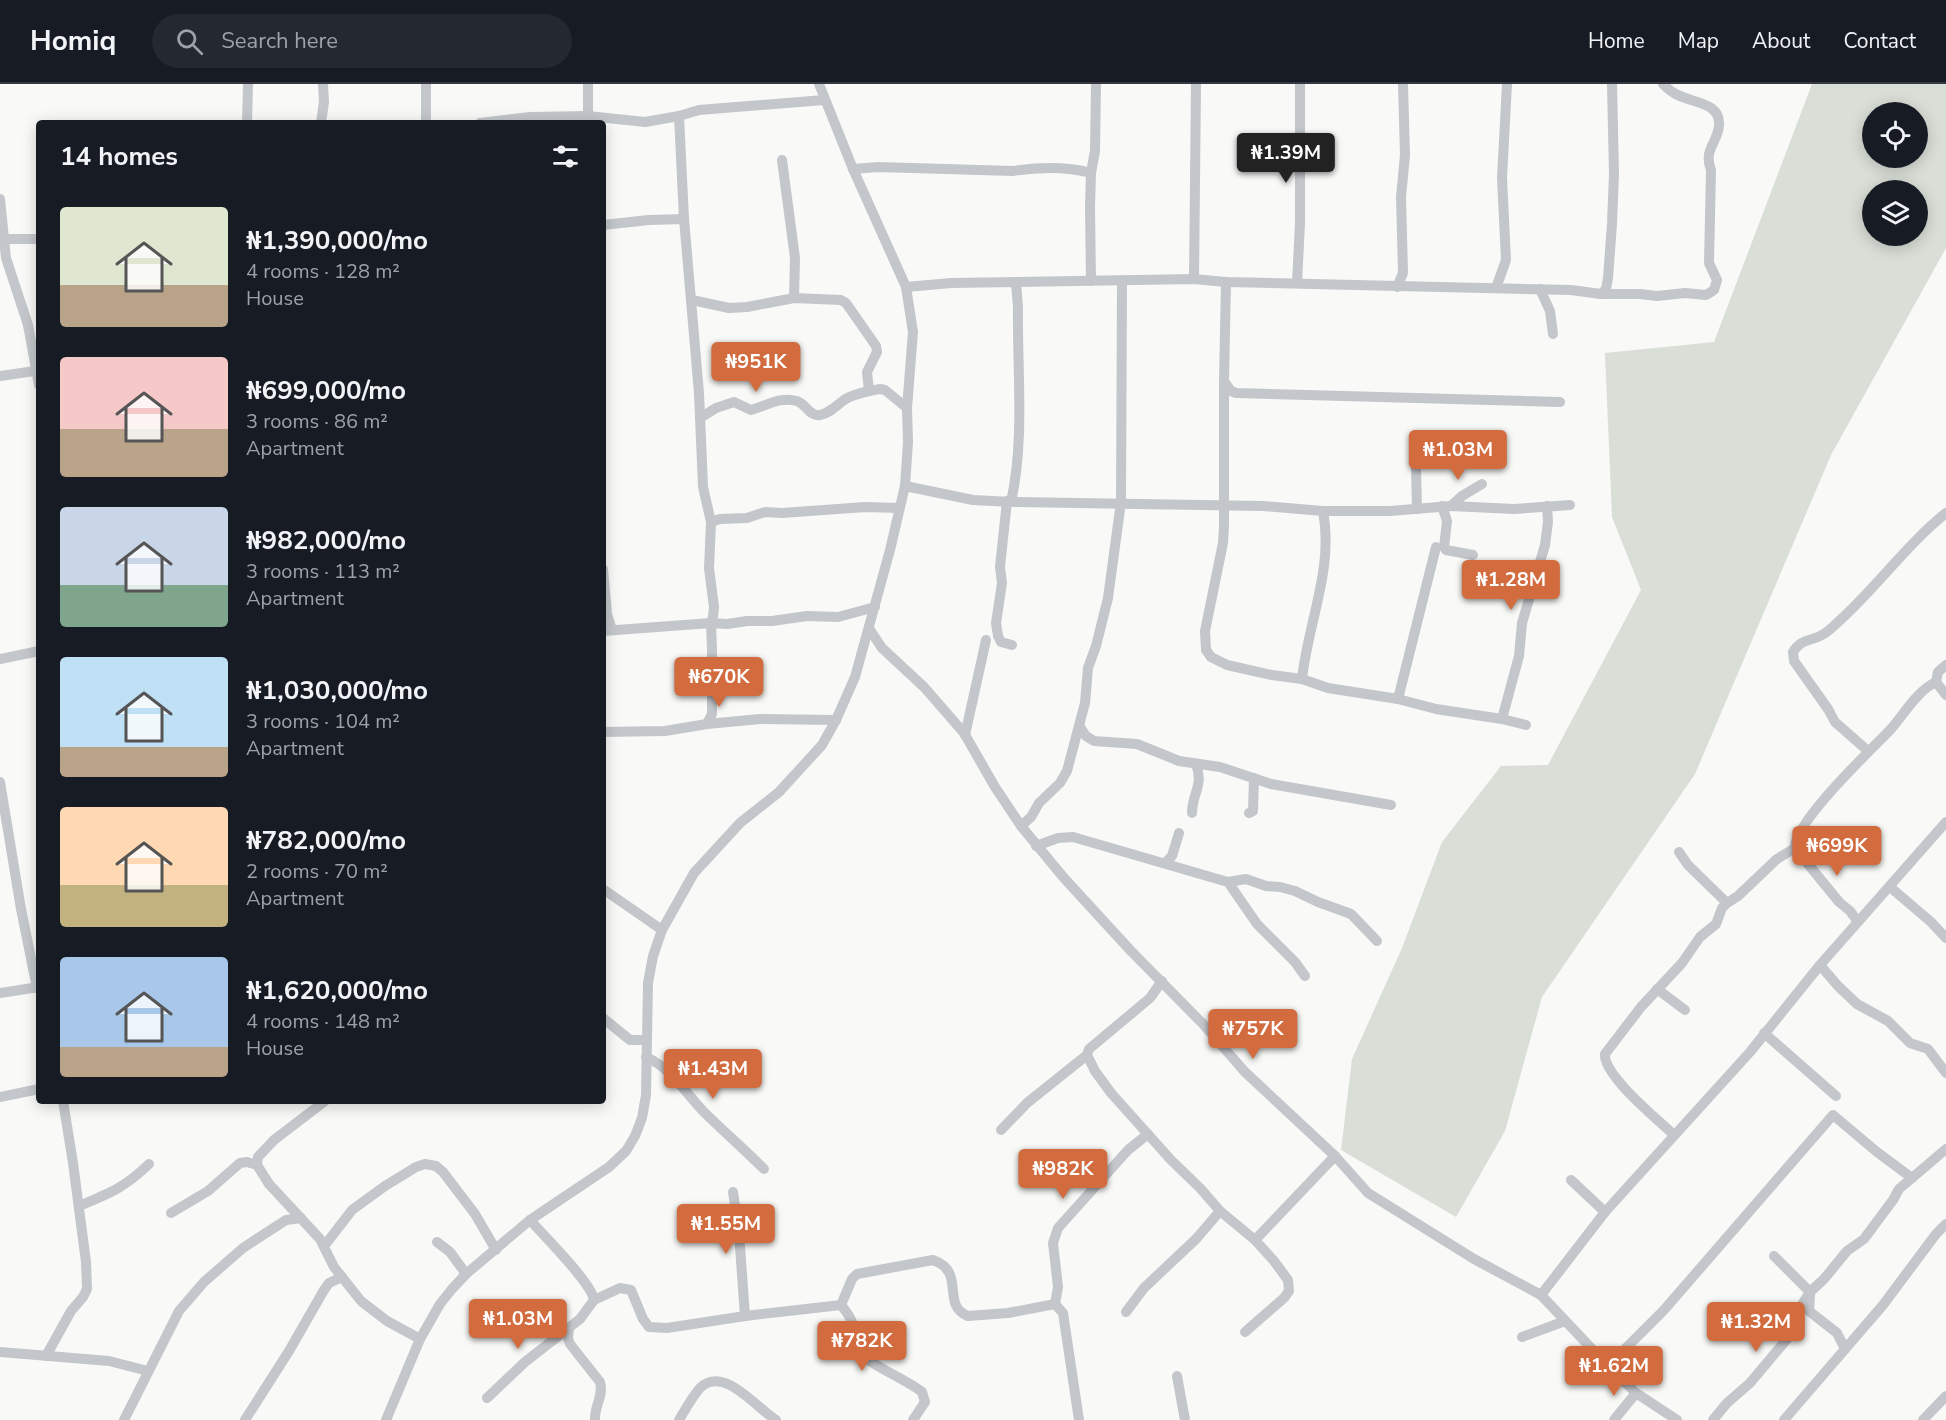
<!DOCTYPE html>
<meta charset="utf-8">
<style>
body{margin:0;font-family:"Nunito Sans",sans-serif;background:#242831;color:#f1f3f6;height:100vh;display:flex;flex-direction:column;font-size:22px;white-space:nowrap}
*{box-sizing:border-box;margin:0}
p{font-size:20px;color:#9ea1a6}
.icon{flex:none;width:33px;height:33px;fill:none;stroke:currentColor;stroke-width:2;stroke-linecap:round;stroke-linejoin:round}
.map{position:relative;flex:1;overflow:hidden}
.details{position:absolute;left:36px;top:36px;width:570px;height:984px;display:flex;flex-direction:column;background:#171b24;border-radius:6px;box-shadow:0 3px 15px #0003}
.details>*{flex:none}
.tools{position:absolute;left:1862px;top:18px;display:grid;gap:12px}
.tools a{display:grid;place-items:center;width:66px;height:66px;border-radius:50%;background:#171b24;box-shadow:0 3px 15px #0003;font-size:30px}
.price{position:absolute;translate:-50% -51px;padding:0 14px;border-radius:6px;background:#d26b3e;color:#fff;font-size:20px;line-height:39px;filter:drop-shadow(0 2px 3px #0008)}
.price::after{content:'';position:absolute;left:50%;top:36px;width:18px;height:14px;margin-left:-9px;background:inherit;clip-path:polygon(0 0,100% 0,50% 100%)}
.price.on{background:#222;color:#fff}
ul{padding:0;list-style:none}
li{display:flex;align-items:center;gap:18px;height:150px;padding:0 24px}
li span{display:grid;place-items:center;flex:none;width:168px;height:120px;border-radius:6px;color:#555}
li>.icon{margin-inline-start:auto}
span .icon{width:72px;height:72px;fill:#fffc;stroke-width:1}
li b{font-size:26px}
h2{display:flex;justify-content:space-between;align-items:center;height:72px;padding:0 24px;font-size:26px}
header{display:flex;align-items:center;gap:36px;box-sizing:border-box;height:84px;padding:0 30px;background:#171b24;border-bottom:2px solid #363941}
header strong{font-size:28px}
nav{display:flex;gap:33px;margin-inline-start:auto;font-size:21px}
.search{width:420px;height:54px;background:#242831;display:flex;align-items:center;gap:15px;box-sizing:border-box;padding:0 21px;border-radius:33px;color:#9ea1a6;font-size:22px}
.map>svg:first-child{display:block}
</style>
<header>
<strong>Homiq</strong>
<div class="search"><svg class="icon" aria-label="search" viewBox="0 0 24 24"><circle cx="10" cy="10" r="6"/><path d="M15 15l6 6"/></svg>Search here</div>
<nav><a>Home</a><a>Map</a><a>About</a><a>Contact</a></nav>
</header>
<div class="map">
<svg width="1946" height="1336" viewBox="0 0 1946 1336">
<rect width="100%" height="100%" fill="#f9f9f7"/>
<path fill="#d9ded7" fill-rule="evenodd" d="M1812,0H1946V164L1831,371L1695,690L1542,913L1505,1047L1456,1133L1341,1066L1352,975L1402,864L1442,758L1501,682L1548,681L1641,506L1612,433L1605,269L1714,258ZM1872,28H1917V74H1872ZM1872,106H1917V152H1872Z"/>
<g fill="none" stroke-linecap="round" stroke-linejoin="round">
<g stroke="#c3c6ca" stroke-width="10">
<path d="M588,0V32"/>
<path d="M679,32L684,135L699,309L703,403L711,438L709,484L714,523L713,533L711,539L712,566V630L707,640"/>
<path d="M247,39L248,0"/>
<path d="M321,39L324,18L323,0"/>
<path d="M426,39V0"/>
<path d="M480,39L530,33L588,32L645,38L679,32L699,26L824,16"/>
<path d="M782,76L795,174L794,214"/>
<path d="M853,85L878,83L1013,87C1040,83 1065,82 1091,89"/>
<path d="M0,115L6,174L28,241L39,301"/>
<path d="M603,141L649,136L684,135"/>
<path d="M5,155H39"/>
<path d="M1194,195L1196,0"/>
<path d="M1091,197L1090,123L1091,89L1095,67L1096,0"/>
<path d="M1226,198L1224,297V442L1223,459L1205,547L1206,566L1211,573L1227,581L1272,591L1302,595L1328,604L1398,615L1436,625L1502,635L1526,641"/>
<path d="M1297,199L1300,139V0"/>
<path d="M906,203L951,199L1194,195L1226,198L1571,206L1601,210H1640L1657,212L1685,209L1706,211L1714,206L1717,196L1709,179L1711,86C1703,65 1718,59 1719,41C1721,17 1689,19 1674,9C1670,7 1666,3 1663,0"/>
<path d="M1397,203L1403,189L1401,113L1405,71L1403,0"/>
<path d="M1496,204L1506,176L1502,94L1507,0"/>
<path d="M1540,205L1550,227L1553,250"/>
<path d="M1601,210L1606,205L1608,194L1612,140L1614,90L1612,0"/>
<path d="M692,216L729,224L747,223L794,214L841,216L846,219L876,262L877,268L867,288L869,307"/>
<path d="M0,292L35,287"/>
<path d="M1224,297L1231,307L1236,309L1560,318"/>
<path d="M700,334L716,324L734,318L751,326C766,322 780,312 797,317C806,320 810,333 820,331C830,329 836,322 844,316C853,310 868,307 880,305L885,306L907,324"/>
<path d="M1416,384L1417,425"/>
<path d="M905,402L973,416L1011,418L1263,422L1323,427H1390L1451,422L1514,425L1570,421"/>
<path d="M1007,417L1000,483L1002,499L996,539L998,552L1001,558L1012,561"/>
<path d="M1011,418C1025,355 1017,287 1018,223L1016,199"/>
<path d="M1442,422L1447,437L1444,463L1446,466L1473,471"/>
<path d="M1451,422L1462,412L1482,400"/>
<path d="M711,438L720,435L747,434L765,428L782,429L865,423L899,424"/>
<path d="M603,485L607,530L612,546"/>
<path d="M870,546L882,564L924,603L964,649L995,703L1021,742L1064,794L1131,867L1203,940L1245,988L1335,1072L1368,1109L1474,1175L1541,1211L1608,1282L1636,1309L1677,1336"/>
<path d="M603,547L711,539L727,540L747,537H772L807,532L838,533L875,523"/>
<path d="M0,575L39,567"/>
<path d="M1302,595C1308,538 1334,485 1323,427"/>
<path d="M1936,598L1946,611"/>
<path d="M1398,615L1436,463"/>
<path d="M1502,635L1519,572L1522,539L1545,461L1548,438L1547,422"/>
<path d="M1080,643L1086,652L1094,657L1137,660L1179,677L1220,683L1271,700L1391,721"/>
<path d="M603,648L665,647L707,640L760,635L836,636"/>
<path d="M965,651L986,556"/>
<path d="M1868,667L1835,638L1828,625L1794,577L1793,568C1800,556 1809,557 1820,552C1827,549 1833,543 1838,538C1876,504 1906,461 1946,429"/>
<path d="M0,698L21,825L37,904"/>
<path d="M1192,729C1192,709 1204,702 1196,680"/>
<path d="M1249,729L1253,727L1254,694"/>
<path d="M1021,742L1031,733L1039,719L1060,699L1067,687L1085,619L1088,584L1096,562L1108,514L1121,418L1122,198"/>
<path d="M1036,762L1058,754L1073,753L1221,796L1228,798L1246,795L1266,802L1280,803L1295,807L1318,818L1351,830L1377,857"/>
<path d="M1679,768L1688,781L1727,819"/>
<path d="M1165,779L1172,772L1179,749"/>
<path d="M1228,798L1257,840L1295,878L1305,892"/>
<path d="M1890,803L1931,838L1946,854"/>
<path d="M603,805L662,846"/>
<path d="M1858,838L1850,827L1839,818L1795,764C1793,739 1872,665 1891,645C1904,630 1917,607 1936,598L1938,588L1946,581"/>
<path d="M1820,881L1838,902L1857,920L1888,937L1910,959L1928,965L1946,989"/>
<path d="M1162,897L1150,914L1089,965L1087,971L1095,987L1111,1009L1171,1076L1200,1104L1220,1127L1255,1156L1274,1177L1288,1196L1289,1207L1284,1214L1245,1248"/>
<path d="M1657,905L1685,926"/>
<path d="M0,909L39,903"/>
<path d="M603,934L630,956H646"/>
<path d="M1764,949L1836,1012"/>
<path d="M646,973C671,984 685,1008 703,1027C723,1047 744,1065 764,1085"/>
<path d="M0,1013L39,1005"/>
<path d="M325,1017L274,1056L258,1073L257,1081L269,1100L320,1155L334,1183L361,1217L387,1237L420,1255"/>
<path d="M1001,1046L1027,1019L1087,971"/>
<path d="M1673,1050C1657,1035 1603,991 1605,970L1641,923L1682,879L1700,853L1716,840L1722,824L1727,819L1738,812L1777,775L1795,764"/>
<path d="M1571,1096L1605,1128"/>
<path d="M733,1108L739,1149L745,1232"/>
<path d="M79,1122C110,1109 124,1104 149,1080"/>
<path d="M171,1129L208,1107L240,1079L247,1078L257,1081"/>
<path d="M530,1136C543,1151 592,1199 594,1216"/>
<path d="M1255,1156L1335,1072"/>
<path d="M437,1158L450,1168L466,1190"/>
<path d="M325,1161L352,1126L385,1102L416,1083L425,1080L436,1082L443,1088L475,1130L496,1166"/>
<path d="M1774,1172L1810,1208"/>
<path d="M1541,1211L1605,1128L1750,968L1820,881L1946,738"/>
<path d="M1810,1211L1809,1227L1837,1249L1845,1265"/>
<path d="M1055,1220L1058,1203L1053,1159L1058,1144L1128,1066L1148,1050"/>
<path d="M1055,1220L1063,1229L1079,1336"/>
<path d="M841,1221L852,1195L857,1190L933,1176C967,1188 940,1221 968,1232L1008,1229L1055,1220"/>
<path d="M841,1221C846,1227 851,1233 853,1241C856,1250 853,1259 859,1268C870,1281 907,1296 922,1308L925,1318L913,1336"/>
<path d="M1126,1228L1144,1204L1196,1155L1220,1127"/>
<path d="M569,1244L568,1254L570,1260L600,1298C604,1312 594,1322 595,1336"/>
<path d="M1522,1253L1565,1237"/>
<path d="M0,1268L109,1277L148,1287"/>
<path d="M46,1272L71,1227L83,1213L87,1205L86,1178L73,1079L63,1017"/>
<path d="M1608,1282L1664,1226L1833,1031L1877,1068L1912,1094"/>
<path d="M1177,1292L1185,1336"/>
<path d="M487,1314L525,1278L580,1235L594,1216L620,1204L631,1206L643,1235L649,1243L667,1244L745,1232L841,1221"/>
<path d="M124,1336L179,1227L204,1198L243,1164L286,1136L301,1134"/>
<path d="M245,1336L289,1267L324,1206L329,1199L342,1193"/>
<path d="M386,1336L420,1255L440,1220L452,1205L466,1190L530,1136L609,1083L626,1067L635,1052L642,1034L646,1011L648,899L653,872L662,846L694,789L740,739L779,708L822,661L836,636L855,593L890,466L905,402L908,358L907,324L913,248L906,203L853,85L819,0"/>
<path d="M679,1336C685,1326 692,1313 700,1304C724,1281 755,1323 776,1336"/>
<path d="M1614,1336L1636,1309"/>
<path d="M1713,1336L1727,1319L1750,1299L1787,1255L1799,1225L1810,1208L1824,1195L1847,1167L1864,1155L1893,1116L1899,1105L1946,1065"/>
<path d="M1784,1336L1883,1221L1936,1150L1946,1140"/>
<path d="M1923,1336L1946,1312"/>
</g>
</g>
</svg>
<div class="tools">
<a><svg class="icon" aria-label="locate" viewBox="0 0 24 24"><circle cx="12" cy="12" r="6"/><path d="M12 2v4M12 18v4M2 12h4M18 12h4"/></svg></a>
<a><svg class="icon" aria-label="layers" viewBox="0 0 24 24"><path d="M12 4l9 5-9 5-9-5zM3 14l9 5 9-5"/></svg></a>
</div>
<b class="price on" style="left:1286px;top:100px">₦1.39M</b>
<b class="price" style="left:756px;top:309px">₦951K</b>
<b class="price" style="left:1458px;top:397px">₦1.03M</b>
<b class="price" style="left:1511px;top:527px">₦1.28M</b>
<b class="price" style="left:719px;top:624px">₦670K</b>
<b class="price" style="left:1837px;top:793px">₦699K</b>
<b class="price" style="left:1253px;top:976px">₦757K</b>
<b class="price" style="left:713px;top:1016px">₦1.43M</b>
<b class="price" style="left:1063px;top:1116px">₦982K</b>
<b class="price" style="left:726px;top:1171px">₦1.55M</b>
<b class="price" style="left:518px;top:1266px">₦1.03M</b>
<b class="price" style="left:1756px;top:1269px">₦1.32M</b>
<b class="price" style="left:862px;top:1288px">₦782K</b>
<b class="price" style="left:1614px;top:1313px">₦1.62M</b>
<section class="details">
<h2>14 homes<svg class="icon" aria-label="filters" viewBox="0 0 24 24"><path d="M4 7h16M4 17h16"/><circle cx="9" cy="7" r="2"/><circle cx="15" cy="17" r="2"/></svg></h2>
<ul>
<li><span style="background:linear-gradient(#dfe7d0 65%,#b9a48a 0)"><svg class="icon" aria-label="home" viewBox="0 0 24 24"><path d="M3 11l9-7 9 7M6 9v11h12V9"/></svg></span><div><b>₦1,390,000/mo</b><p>4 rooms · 128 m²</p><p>House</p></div></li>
<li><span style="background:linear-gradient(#f6c9c9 60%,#b9a48a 0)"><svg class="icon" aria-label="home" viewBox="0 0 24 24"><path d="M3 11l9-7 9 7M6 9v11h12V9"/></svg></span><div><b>₦699,000/mo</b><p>3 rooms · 86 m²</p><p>Apartment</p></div></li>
<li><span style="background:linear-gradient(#c9d6e8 65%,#7fa58c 0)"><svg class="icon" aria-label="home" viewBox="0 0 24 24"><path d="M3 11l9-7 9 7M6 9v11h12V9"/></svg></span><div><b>₦982,000/mo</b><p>3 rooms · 113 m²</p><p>Apartment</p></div></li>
<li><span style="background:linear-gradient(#bfe0f5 75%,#b9a48a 0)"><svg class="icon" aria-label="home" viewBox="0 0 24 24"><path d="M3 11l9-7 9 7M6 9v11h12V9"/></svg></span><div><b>₦1,030,000/mo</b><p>3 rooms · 104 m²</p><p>Apartment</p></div></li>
<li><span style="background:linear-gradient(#ffd9b3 65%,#c2b280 0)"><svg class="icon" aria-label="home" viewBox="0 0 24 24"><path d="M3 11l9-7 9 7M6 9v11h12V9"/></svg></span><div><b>₦782,000/mo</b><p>2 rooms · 70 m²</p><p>Apartment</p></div></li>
<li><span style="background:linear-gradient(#a9c7e8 75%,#b9a48a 0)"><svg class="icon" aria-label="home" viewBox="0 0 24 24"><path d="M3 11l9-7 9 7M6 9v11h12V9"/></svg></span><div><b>₦1,620,000/mo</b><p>4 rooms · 148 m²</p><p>House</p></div></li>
</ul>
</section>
</div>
